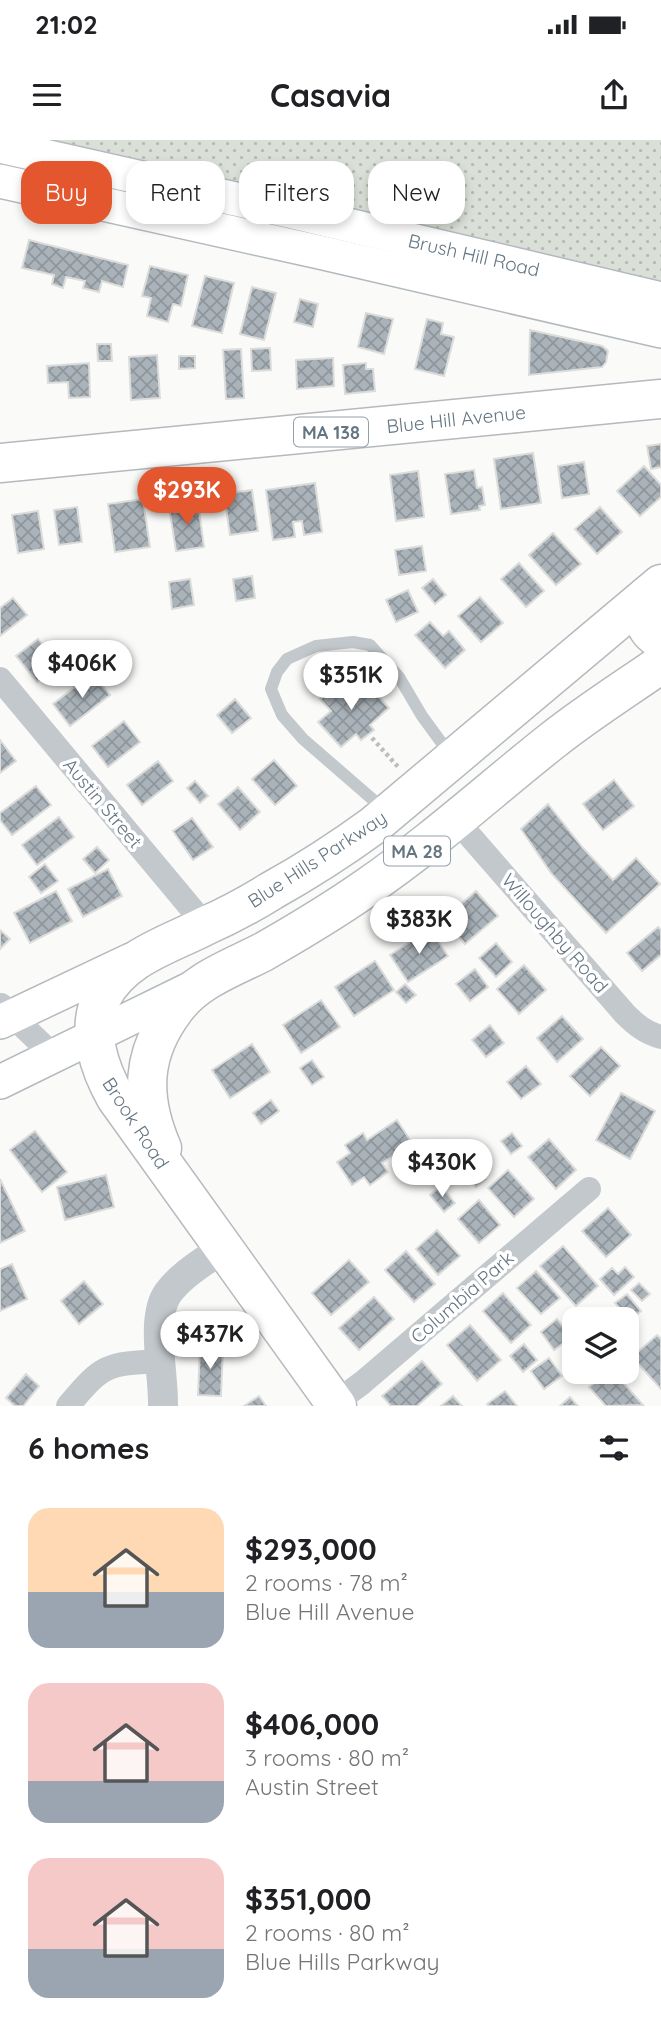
<!DOCTYPE html>
<meta charset="utf-8">
<style>
body{margin:0;font-family:Quicksand,sans-serif;background:#f6f6f6;color:#202124;height:100vh;display:flex;flex-direction:column;font-size:26px;white-space:nowrap}
*{box-sizing:border-box;margin:0}
p{font-size:23px;color:#757577}
.icon{flex:none;width:38px;height:38px;fill:none;stroke:currentColor;stroke-width:2;stroke-linecap:round;stroke-linejoin:round}
.map{position:relative;height:1266px;overflow:hidden}
.sheet{display:flex;flex-direction:column;background:#fff;flex:1}
.sheet>*{flex:none}
.guide{position:absolute;left:21px;top:21px;width:620px;height:63px;display:flex;gap:14px}
.tools{position:absolute;left:562px;top:1167px;display:grid;gap:14px}
.tools a{display:grid;place-items:center;width:77px;height:77px;border-radius:14px;background:#fff;box-shadow:0 4px 10px #0003;font-size:35px}
.price{position:absolute;translate:-50% -60px;padding:0 16px;border-radius:24px;background:#fff;color:#222;font-size:23px;line-height:46px;filter:drop-shadow(0 2px 4px #0008)}
.price::after{content:'';position:absolute;left:50%;top:42px;width:21px;height:16px;margin-left:-10px;background:inherit;clip-path:polygon(0 0,100% 0,50% 100%)}
.price.on{background:#e4572e;color:#fff}
ul{padding:0;list-style:none}
li{display:flex;align-items:center;gap:21px;height:175px;padding:0 28px}
li span{display:grid;place-items:center;flex:none;width:196px;height:140px;border-radius:21px;color:#555}
li>.icon{margin-inline-start:auto}
span .icon{width:84px;height:84px;fill:#fffc;stroke-width:1}
li b{font-size:30px}
h2{display:flex;justify-content:space-between;align-items:center;height:84px;padding:0 28px;font-size:30px}
.tag{padding:0 24px;border-radius:21px;background:#fff;box-shadow:0 4px 10px #0003;font-size:24px;line-height:63px}
.tag.on{background:#e4572e;color:#fff}
.status{display:flex;justify-content:space-between;align-items:center;height:49px;padding:0 35px;background:#fff;direction:ltr}
.status svg{height:19px;fill:currentColor}
header{display:flex;justify-content:space-between;align-items:center;height:91px;padding:0 28px;background:#fff;font-size:32px;font-weight:700}
.map>svg:first-child{display:block}
</style>
<div class="status"><b>21:02</b><svg viewBox="0 0 49 12"><path d="M0 12V9h3v3zM5 12V6h3v6zM10 12V3h3v9zM15 12V0h3v12zM26 1h20v11H26zM47 4h2v5h-2z"/></svg></div>
<header><svg class="icon" aria-label="menu" viewBox="0 0 24 24"><path d="M4 6h16M4 12h16M4 18h16"/></svg>Casavia<svg class="icon" aria-label="share" viewBox="0 0 24 24"><path d="M12 15V3M7 8l5-5 5 5M5 13v7h14v-7"/></svg></header>
<div class="map">
<svg width="661" height="1266" viewBox="0 0 661 1266">
<defs>
<pattern id="grass-dots" width="8" height="8" patternUnits="userSpaceOnUse" patternTransform="scale(1.75)"><rect width="8" height="8" fill="#dadfd7"/><path d="M2 2h.1M6 6h.1" fill="none" stroke="#b4b9b4" stroke-width="1.8" stroke-linecap="round"/></pattern>
<pattern id="building-cross-hatch" width="8" height="8" patternUnits="userSpaceOnUse" patternTransform="scale(1.75)"><rect width="8" height="8" fill="#aab3b9"/><path d="M0 0l8 8M0 8l8-8" fill="none" stroke="#8e969c"/></pattern>
</defs>
<rect width="100%" height="100%" fill="#fafaf8"/>
<path fill="url(#grass-dots)" d="M51,0H661V148C458,96 256,43 51,0Z"/>
<g fill="url(#building-cross-hatch)" stroke="#dcdcda" stroke-width="2">
<path d="M29,100L128,125L123,147L102,141L99,152L83,148L85,141L66,137L63,148L52,144L54,135L22,128Z"/>
<path d="M150,126L188,135L181,166L173,164L168,182L147,176L151,158L142,156Z"/>
<path d="M205,136L234,143L222,193L192,186Z"/>
<path d="M252,147L276,153L264,200L240,194Z"/>
<path d="M300,159L318,164L313,187L294,182Z"/>
<path d="M366,173L393,179L384,214L358,207Z"/>
<path d="M427,179L443,183L441,194L454,197L444,236L415,229Z"/>
<path d="M530,190L602,206L608,211L606,222L602,227L529,235Z"/>
<path d="M97,204H111L112,221H98Z"/>
<path d="M270,208L271,230L252,231L251,209Z"/>
<path d="M241,209L244,258L226,259L223,210Z"/>
<path d="M157,215L160,258L131,260L129,217Z"/>
<path d="M179,216H195V228L179,229Z"/>
<path d="M333,218L334,246L297,249L296,220Z"/>
<path d="M89,223L90,257L69,258L68,242L48,243L47,226Z"/>
<path d="M366,223V229H373L375,251L345,254L343,225Z"/>
<path d="M661,304V327L651,329L647,306Z"/>
<path d="M533,313L541,363L501,369L494,319Z"/>
<path d="M584,322L589,354L562,358L558,326Z"/>
<path d="M644,326L661,345V357L640,376L617,351Z"/>
<path d="M474,330L477,348L482,347L485,365L479,366L480,370L451,374L445,334Z"/>
<path d="M418,331L424,377L396,381L390,335Z"/>
<path d="M315,343L322,392L304,395L302,381L293,382L295,397L273,400L266,350Z"/>
<path d="M252,350L258,391L230,395L224,354Z"/>
<path d="M143,359L150,407L115,412L108,364Z"/>
<path d="M198,363L204,407L176,411L169,367Z"/>
<path d="M77,367L82,402L59,405L54,370Z"/>
<path d="M600,367L622,392L597,414L575,389Z"/>
<path d="M38,371L44,409L18,413L12,375Z"/>
<path d="M553,393L581,424L556,445L529,415Z"/>
<path d="M422,406L426,431L399,435L395,410Z"/>
<path d="M519,423L544,451L526,467L501,439Z"/>
<path d="M252,436L255,458L236,461L233,439Z"/>
<path d="M190,439L194,465L172,469L169,442Z"/>
<path d="M433,439L446,455L435,464L422,448Z"/>
<path d="M408,450L418,472L396,482L386,460Z"/>
<path d="M480,457L503,483L481,502L458,476Z"/>
<path d="M13,458L27,475L0,496V468Z"/>
<path d="M430,482L443,496L449,491L465,510L445,528L415,495Z"/>
<path d="M38,499L58,526L37,542L16,516Z"/>
<path d="M93,533L110,555L70,586L53,564Z"/>
<path d="M341,541L352,554L366,542L389,568L370,585L374,590L361,600L356,594L341,607L318,582L331,571L320,559Z"/>
<path d="M235,559L251,578L232,593L217,575Z"/>
<path d="M124,581L140,602L108,627L92,606Z"/>
<path d="M0,600L16,621L0,633Z"/>
<path d="M274,620L297,646L275,665L252,639Z"/>
<path d="M158,621L173,641L142,665L127,645Z"/>
<path d="M614,640L634,666L603,690L583,664Z"/>
<path d="M195,641L208,656L200,663L187,648Z"/>
<path d="M36,646L51,665L12,695L0,680V673Z"/>
<path d="M238,647L260,672L240,690L218,664Z"/>
<path d="M548,664L583,708L613,740L636,718L660,744L606,793L551,733L521,689Z"/>
<path d="M59,677L74,697L37,725L22,705Z"/>
<path d="M192,678L213,707L193,720L173,691Z"/>
<path d="M97,707L109,720L95,733L83,719Z"/>
<path d="M45,724L58,741L41,753L29,737Z"/>
<path d="M108,729L122,756L83,777L68,749Z"/>
<path d="M56,751L72,781L30,803L14,773Z"/>
<path d="M476,751L498,776L465,804L444,779Z"/>
<path d="M658,787L661,790V815L642,831L627,813Z"/>
<path d="M430,789L448,816L408,842L390,815Z"/>
<path d="M0,790L10,799L0,809Z"/>
<path d="M496,803L512,822L496,837L479,818Z"/>
<path d="M375,821L394,850L354,876L335,847Z"/>
<path d="M524,825L546,850L519,874L497,849Z"/>
<path d="M475,829L488,847L470,861L456,844Z"/>
<path d="M405,844L416,855L406,863L396,852Z"/>
<path d="M321,860L340,887L301,913L283,885Z"/>
<path d="M562,876L583,899L557,922L537,898Z"/>
<path d="M490,885L504,903L486,917L472,900Z"/>
<path d="M252,904L270,932L230,958L212,930Z"/>
<path d="M601,907L620,926L590,956L570,936Z"/>
<path d="M312,920L324,937L312,945L300,928Z"/>
<path d="M526,926L541,944L521,959L507,942Z"/>
<path d="M621,953L655,971L630,1019L596,1000Z"/>
<path d="M271,960L279,971L261,984L253,973Z"/>
<path d="M397,980L412,1003L382,1023L388,1032L370,1045L364,1037L352,1045L337,1022L350,1013L345,1005L363,993L367,1000Z"/>
<path d="M35,991L67,1032L42,1052L10,1010Z"/>
<path d="M512,993L522,1006L511,1014L501,1001Z"/>
<path d="M549,999L576,1030L556,1049L528,1017Z"/>
<path d="M440,1000L461,1024L441,1042L419,1018Z"/>
<path d="M474,1023L486,1039L476,1047L464,1032Z"/>
<path d="M508,1030L534,1059L514,1077L488,1048Z"/>
<path d="M106,1035L114,1067L65,1080L57,1047Z"/>
<path d="M0,1039L25,1091L0,1103Z"/>
<path d="M441,1046L455,1063L444,1072L430,1055Z"/>
<path d="M479,1060L500,1085L479,1103L458,1079Z"/>
<path d="M608,1068L631,1095L606,1117L582,1091Z"/>
<path d="M437,1090L460,1116L438,1135L416,1109Z"/>
<path d="M563,1106L598,1146L576,1166L540,1126Z"/>
<path d="M406,1111L435,1144L414,1162L385,1130Z"/>
<path d="M349,1120L369,1142L331,1175L312,1153Z"/>
<path d="M12,1124L27,1159L0,1171V1129Z"/>
<path d="M625,1127L634,1137L614,1155L600,1139L612,1128L618,1134Z"/>
<path d="M536,1131L560,1158L541,1174L517,1148Z"/>
<path d="M84,1141L103,1164L79,1184L61,1161Z"/>
<path d="M639,1143L650,1154L642,1161L631,1150Z"/>
<path d="M503,1153L531,1185L511,1203L483,1171Z"/>
<path d="M627,1154L641,1171L630,1180L615,1163Z"/>
<path d="M374,1157L394,1179L359,1210L339,1188Z"/>
<path d="M557,1179L571,1197L554,1210L541,1192Z"/>
<path d="M470,1185L501,1220L477,1241L447,1205Z"/>
<path d="M657,1195L661,1199V1249L632,1217Z"/>
<path d="M524,1204L537,1220L523,1232L510,1216Z"/>
<path d="M200,1206L223,1208L221,1256L198,1255Z"/>
<path d="M549,1218L562,1236L544,1249L531,1231Z"/>
<path d="M422,1221L442,1244L417,1266H391L382,1256Z"/>
<path d="M607,1232H614L643,1265L606,1266L589,1247Z"/>
<path d="M26,1234L39,1246L23,1266H15L6,1258Z"/>
<path d="M505,1251L517,1266H489L487,1264Z"/>
<path d="M259,1256L266,1266H244Z"/>
<path d="M453,1256L462,1266H441Z"/>
<path d="M570,1257L578,1266H560Z"/>
</g>
<g fill="none" stroke-linecap="round" stroke-linejoin="round">
<g stroke="#b3babf" stroke-width="36">
<g id="secondary">
<path d="M0,6L293,72L661,159"/>
<path d="M0,41L319,112L661,191"/>
<path d="M0,882L131,820"/>
<path d="M0,942L192,848"/>
</g>
</g>
<g stroke="#b5babe" stroke-width="41">
<g id="primary">
<path d="M647,456C642,475 642,490 661,500"/>
<path d="M162,1008C140,957 141,914 175,869C196,840 232,828 263,812C298,792 333,771 366,748C432,703 491,649 553,600C587,573 625,549 661,524"/>
<path d="M337,1266L116,958C100,930 85,889 102,857C123,817 168,805 205,786C228,776 250,764 271,751C307,731 341,709 374,685L661,444"/>
</g>
</g>
<g stroke="#b4b9bd" stroke-width="41">
<path id="trunk" d="M0,323L661,259"/>
</g>
<path stroke="#bbbfc2" stroke-width="4.5" stroke-dasharray="3.5 3.5" stroke-linecap="butt" d="M372,598L399,628"/>
<path stroke="#c3c8cc" stroke-width="12" d="M386,671L303,599L282,575L271,549L277,532L287,519L316,506L353,502L370,505L399,537L422,576L452,617"/>
<g stroke="#c3c8cc" stroke-width="24">
<path d="M0,539L206,786"/>
<path d="M456,680L625,874C636,885 646,893 661,897"/>
<path d="M1,865L54,916"/>
<path d="M335,1263L362,1243L589,1049"/>
<path d="M68,1266C103,1224 106,1224 161,1221"/>
</g>
<path stroke="#c3c8cc" stroke-width="30" d="M163,1266C164,1234 150,1178 168,1153C182,1134 205,1121 223,1108"/>
<use href="#secondary" stroke="#fff" stroke-width="33"/>
<use href="#primary" stroke="#fff" stroke-width="38"/>
<use href="#trunk" stroke="#fff" stroke-width="38"/>
</g>
<g text-anchor="middle" dominant-baseline="central" stroke-width="7" stroke-linejoin="round" paint-order="stroke">
<g fill="#fff" stroke="#939fa8" stroke-width="2">
<rect x="294" y="277.5" width="74" height="29" rx="5"/>
<rect x="384" y="696.5" width="66" height="29" rx="5"/>
</g>
<g font-size="18" font-weight="bold" fill="#657683">
<text x="331" y="292">MA 138</text>
<text x="417" y="711">MA 28</text>
</g>
<g font-size="19" fill="#657683" stroke="#fff">
<text transform="translate(474 115) rotate(13)">Brush Hill Road</text>
<text transform="translate(456 279) rotate(-6)">Blue Hill Avenue</text>
<text transform="translate(103 663) rotate(50)">Austin Street</text>
<text transform="translate(317 719) rotate(-33)">Blue Hills Parkway</text>
<text transform="translate(555 793) rotate(49)">Willoughby Road</text>
<text transform="translate(136 983) rotate(57)">Brook Road</text>
<text transform="translate(462 1157) rotate(-41)">Columbia Park</text>
</g>
</g>
</svg>
<div class="tools">
<a><svg class="icon" aria-label="layers" viewBox="0 0 24 24"><path d="M12 4l9 5-9 5-9-5zM3 14l9 5 9-5"/></svg></a>
</div>
<b class="price on" style="left:187px;top:387px">$293K</b>
<b class="price" style="left:82px;top:560px">$406K</b>
<b class="price" style="left:351px;top:572px">$351K</b>
<b class="price" style="left:419px;top:816px">$383K</b>
<b class="price" style="left:442px;top:1059px">$430K</b>
<b class="price" style="left:210px;top:1231px">$437K</b>
<div class="guide">
<a class="tag on">Buy</a>
<a class="tag">Rent</a>
<a class="tag">Filters</a>
<a class="tag">New</a>
</div>
</div>
<section class="sheet">
<h2>6 homes<svg class="icon" aria-label="filters" viewBox="0 0 24 24"><path d="M4 7h16M4 17h16"/><circle cx="9" cy="7" r="2"/><circle cx="15" cy="17" r="2"/></svg></h2>
<ul>
<li><span style="background:linear-gradient(#ffd9b3 60%,#9aa5b1 0)"><svg class="icon" aria-label="home" viewBox="0 0 24 24"><path d="M3 11l9-7 9 7M6 9v11h12V9"/></svg></span><div><b>$293,000</b><p>2 rooms · 78 m²</p><p>Blue Hill Avenue</p></div></li>
<li><span style="background:linear-gradient(#f6c9c9 70%,#9aa5b1 0)"><svg class="icon" aria-label="home" viewBox="0 0 24 24"><path d="M3 11l9-7 9 7M6 9v11h12V9"/></svg></span><div><b>$406,000</b><p>3 rooms · 80 m²</p><p>Austin Street</p></div></li>
<li><span style="background:linear-gradient(#f6c9c9 65%,#9aa5b1 0)"><svg class="icon" aria-label="home" viewBox="0 0 24 24"><path d="M3 11l9-7 9 7M6 9v11h12V9"/></svg></span><div><b>$351,000</b><p>2 rooms · 80 m²</p><p>Blue Hills Parkway</p></div></li>
</ul>
</section>
